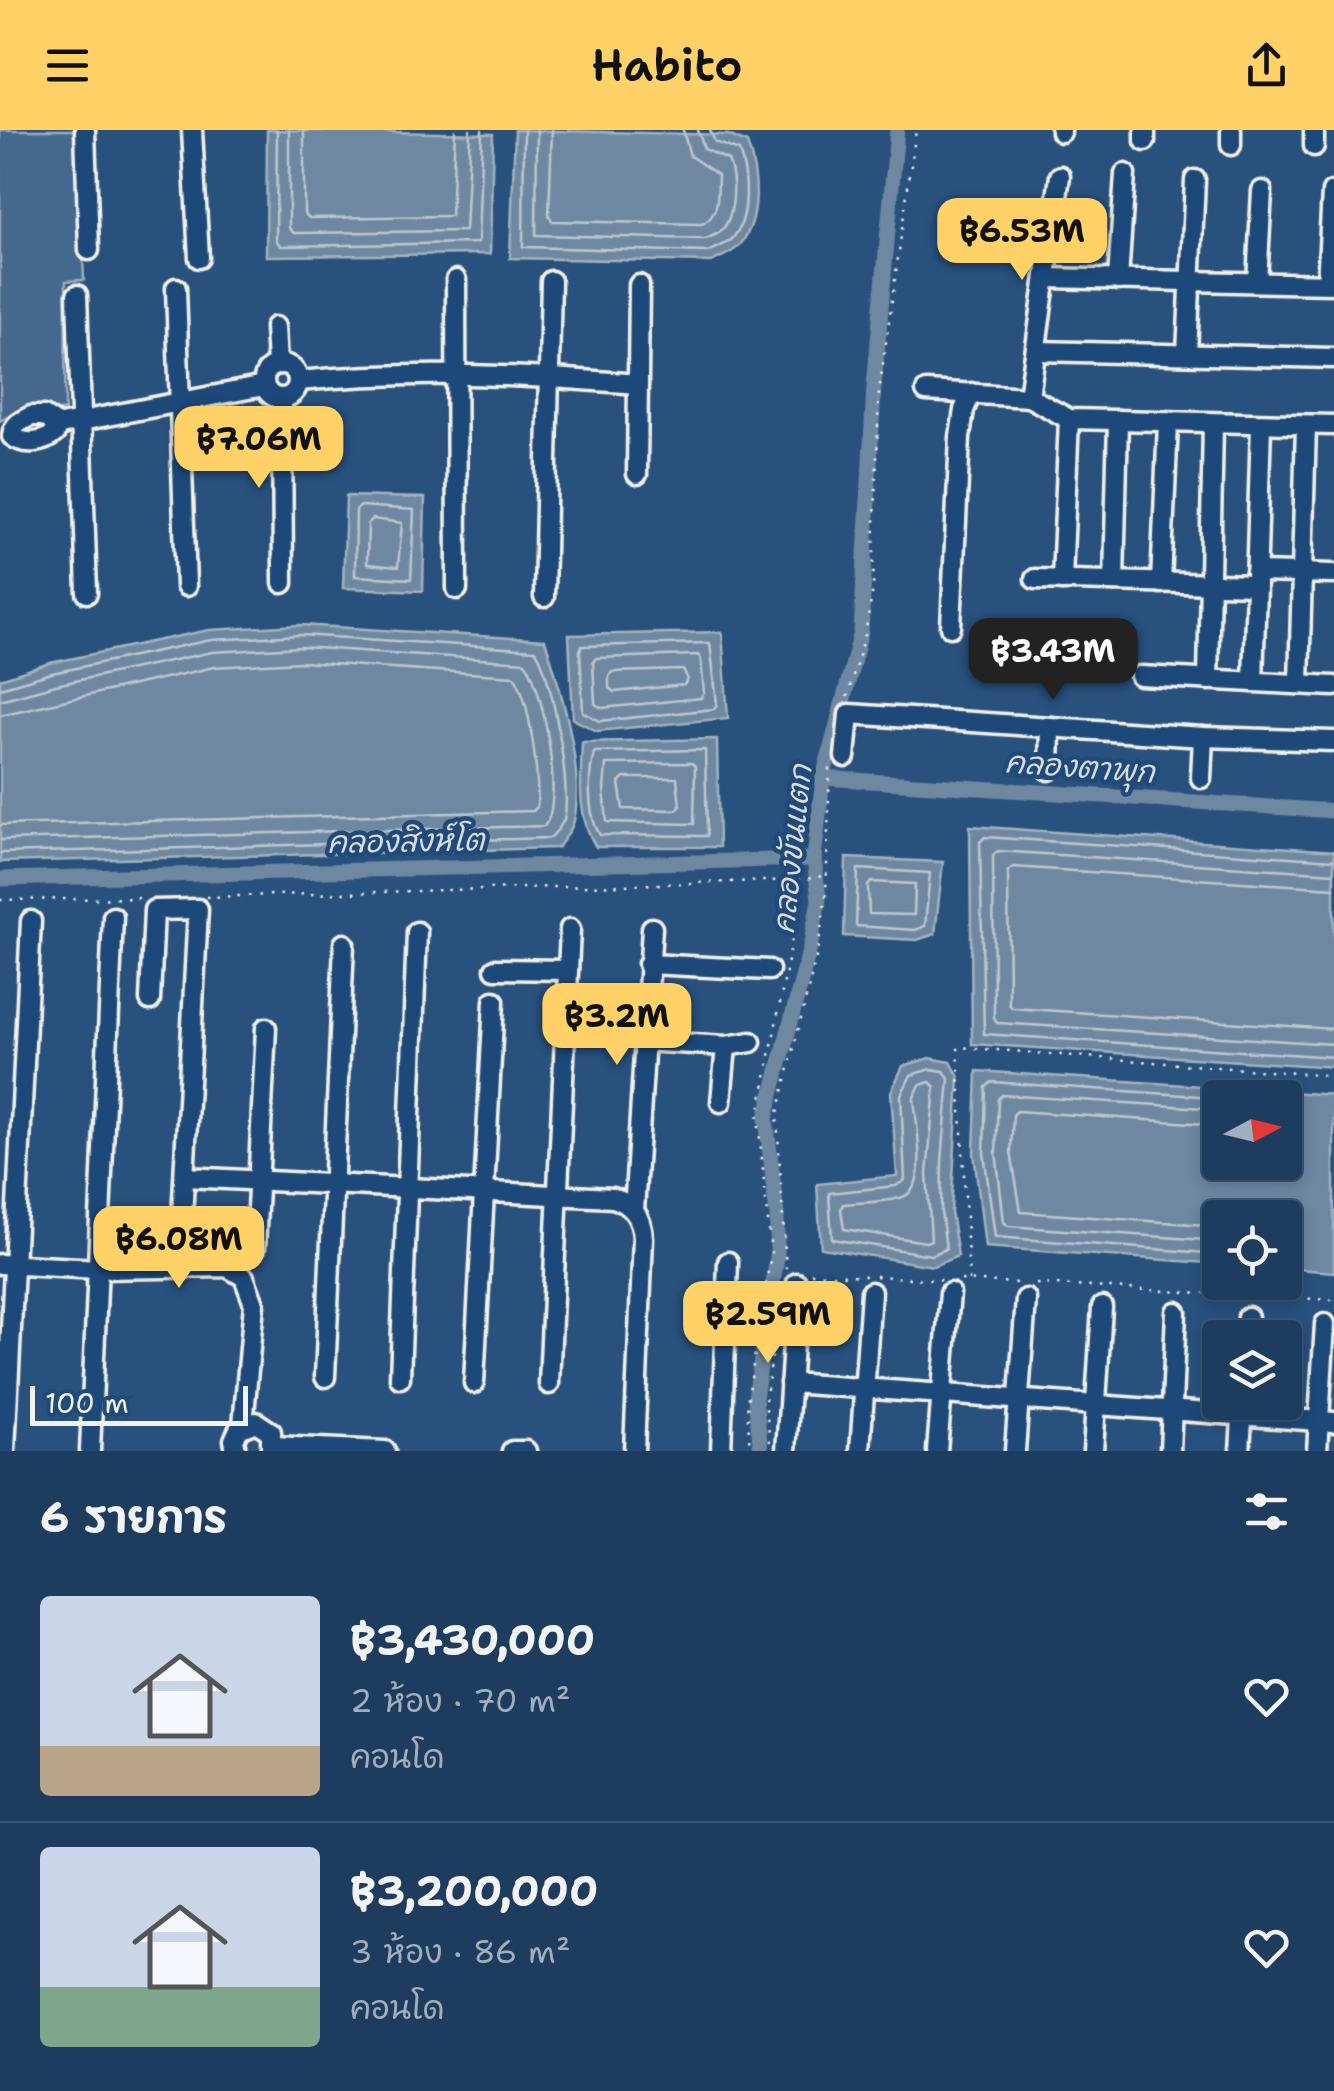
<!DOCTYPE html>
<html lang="th">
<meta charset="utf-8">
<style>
body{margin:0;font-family:"Shantell Sans","Playpen Sans Thai",sans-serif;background:#264464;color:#f1f3f6;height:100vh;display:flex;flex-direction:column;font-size:38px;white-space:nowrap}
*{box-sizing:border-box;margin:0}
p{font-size:32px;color:#a1aebc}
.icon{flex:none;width:55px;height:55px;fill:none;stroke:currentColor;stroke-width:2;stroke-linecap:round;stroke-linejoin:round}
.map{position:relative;height:1321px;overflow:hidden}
.sheet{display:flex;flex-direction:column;background:#1e3d5e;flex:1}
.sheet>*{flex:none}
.needle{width:65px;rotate:83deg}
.controls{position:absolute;left:1202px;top:950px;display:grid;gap:20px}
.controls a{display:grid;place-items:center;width:100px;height:100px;border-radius:10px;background:#1e3d5e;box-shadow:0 5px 15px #0003,0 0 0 2px #3c5673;font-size:50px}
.scale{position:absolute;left:30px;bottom:25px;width:218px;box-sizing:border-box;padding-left:10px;border:5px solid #f4f1e8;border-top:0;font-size:28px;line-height:35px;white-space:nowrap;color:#f4f1e8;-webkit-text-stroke:8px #1f4a7a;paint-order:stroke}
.price{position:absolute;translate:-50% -85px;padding:0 22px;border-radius:20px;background:#ffd166;color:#111;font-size:32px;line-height:65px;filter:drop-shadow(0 2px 5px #0008)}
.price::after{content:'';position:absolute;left:50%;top:60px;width:30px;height:22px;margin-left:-15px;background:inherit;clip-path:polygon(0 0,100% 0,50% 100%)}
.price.current{background:#222;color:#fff}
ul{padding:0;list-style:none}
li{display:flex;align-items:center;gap:30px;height:250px;padding:0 40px}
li+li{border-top:2px solid #3c5673}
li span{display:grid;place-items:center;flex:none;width:280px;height:200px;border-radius:10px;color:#555}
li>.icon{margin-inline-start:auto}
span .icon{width:120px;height:120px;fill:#fffc;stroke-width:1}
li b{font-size:42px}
h2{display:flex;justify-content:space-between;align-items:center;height:120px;padding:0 40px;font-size:42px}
header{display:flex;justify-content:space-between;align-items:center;height:130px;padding:0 40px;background:#ffd166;color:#111;font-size:45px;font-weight:600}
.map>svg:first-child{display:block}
</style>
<header><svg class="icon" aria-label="menu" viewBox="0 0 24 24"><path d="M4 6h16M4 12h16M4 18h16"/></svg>Habito<svg class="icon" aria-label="share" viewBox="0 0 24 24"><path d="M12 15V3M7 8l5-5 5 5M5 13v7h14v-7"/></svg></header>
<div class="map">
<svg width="1334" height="1321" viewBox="0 0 1334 1321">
<rect width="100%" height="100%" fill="#28517e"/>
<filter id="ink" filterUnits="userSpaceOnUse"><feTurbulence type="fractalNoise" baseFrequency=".01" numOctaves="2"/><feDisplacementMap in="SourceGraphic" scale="20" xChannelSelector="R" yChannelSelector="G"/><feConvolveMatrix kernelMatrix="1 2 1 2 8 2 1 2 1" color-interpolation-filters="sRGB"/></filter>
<g filter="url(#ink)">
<path fill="#45688e" stroke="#9cacbb" stroke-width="2.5" d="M0,0H77L84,150L66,151L65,280C54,283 51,279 40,278C25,278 12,283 0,291Z"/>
<g fill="#6e88a2" stroke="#a4b2be" stroke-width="2.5" fill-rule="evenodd">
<path d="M267,0L493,4L490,124L266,126Z"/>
<path d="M515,0L728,5L747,13C758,44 762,87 740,115C733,123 720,127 712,132L510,128Z"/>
<path d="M346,366L425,368L423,461L343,458Z"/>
<path d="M301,495L545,510C561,560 585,639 574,691C572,700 563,710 558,718L0,732V549L50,533L209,500Z"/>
<path d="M722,502L728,588L597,601L573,589L569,505Z"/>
<path d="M717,609L719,717H596C576,686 581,647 582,612Z"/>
<path d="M970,696L1334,721V937L972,914Z"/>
<path d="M846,728L943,732L935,804L917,810L844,806Z"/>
<path d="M930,928L951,932L959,947L951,1082L958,1126L933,1136L821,1118L817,1054L897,1046L891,962L903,936Z"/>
<path d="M977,941L1334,965V1142L1285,1138V1088H1220V1134L985,1117L974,1023ZM1220,968H1285V1032H1220Z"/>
</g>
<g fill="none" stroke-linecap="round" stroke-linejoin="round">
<g stroke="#bec7cc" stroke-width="2.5">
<path d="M277,0L276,110L281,116L478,113L482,0"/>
<path d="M289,0V98L294,103L465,101L470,0"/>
<path d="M304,0V83L309,88L451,86L455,0"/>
<path d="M524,0L523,117L708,122C714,119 725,115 731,110C751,90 748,45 739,21L715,12L710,0"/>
<path d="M537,0L536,105L705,109C707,109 719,103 720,102C736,87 736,48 728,30L704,19L698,0"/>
<path d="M552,0L549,86L552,91L702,94C721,85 717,63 718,45L690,26L683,0"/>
<path d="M361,376L414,380L411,449L355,446L356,380Z"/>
<path d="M373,389L402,393L398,437L367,434L368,393Z"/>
<path d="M710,513L717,574L714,579L600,591L583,582L580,520L582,516Z"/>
<path d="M698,525L701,529L704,563L701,568L602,578L595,574L593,532L596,528Z"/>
<path d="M683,540L688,549L684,555L614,562L609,558V546L612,542Z"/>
<path d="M0,558L52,543L211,510L301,505L535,520C552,541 572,661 564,689C562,696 555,703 550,708L0,723"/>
<path d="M0,570L56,555L212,522L301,517L525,532C543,554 565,676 544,696L0,710"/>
<path d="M0,585L214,537L301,532L514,546C530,566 539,649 537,677L533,681L0,695"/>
<path d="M705,620L707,706L600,705C587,685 588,645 594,622Z"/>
<path d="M692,633L695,637L694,694L607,692L604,660L606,634Z"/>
<path d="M624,648H677L680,677L676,680L623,679L619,653Z"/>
<path d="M1334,730L985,707L980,712L984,904L1334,927"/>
<path d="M858,739L930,743L925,796L915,800L856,796Z"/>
<path d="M1334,743L998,721L993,725L994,888L997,893L1334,914"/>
<path d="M871,752L915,754L914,785L869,784L868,756Z"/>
<path d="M1334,758L1013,737L1008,741L1009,874L1012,878L1334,899"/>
<path d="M931,939L944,941L949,949L942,1031L941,1082L946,1119L931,1125L832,1109L829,1063L896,1056L905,1050L901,965L911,945Z"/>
<path d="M930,952L935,957L927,1044L931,1110L926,1112L844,1099L841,1079L843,1074C862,1072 882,1073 900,1068C932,1060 915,994 914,967L920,955Z"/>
<path d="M1220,979L1002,965L998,969L996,1022L1004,1092L1008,1096L1220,1111"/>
<path d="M1220,995L1017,981L1013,985L1011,1022L1021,1082L1220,1096"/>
<path d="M1220,1124L995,1107L984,1023L986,957L992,952L1228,968"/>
</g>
<g stroke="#6e88a2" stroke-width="15">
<path d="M823,648L1334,681"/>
<path d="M0,749L814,729"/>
<path d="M761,1321L755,1268L777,1127V1085L766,988L811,813L819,769L814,729L823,648L861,502L874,256L897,0"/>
</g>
<g stroke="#f4f1e8" stroke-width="25">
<g id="minor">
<path d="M85,0L89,120"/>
<path d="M192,0L199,128"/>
<path d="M1061,0V2"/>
<path d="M1231,0V15"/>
<path d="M1145,11V0"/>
<path d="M1314,16V0"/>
<path d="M1046,148L1334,154"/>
<path d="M456,150L457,459"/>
<path d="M1118,150L1125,44"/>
<path d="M1257,152L1262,61"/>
<path d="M1327,153L1332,62"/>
<path d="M176,158L186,456"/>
<path d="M77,165L87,463"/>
<path d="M275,197L277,234"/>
<path d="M1036,221L1334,228"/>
<path d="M1187,224L1195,50"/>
<circle cx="281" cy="251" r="17"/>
<path d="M298,251C412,240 523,245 638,254"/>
<path d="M926,261L1029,267L1069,289L1334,295"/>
<path d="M1029,267L1060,46"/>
<path d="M282,269L283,453"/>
<path d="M31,286H44L53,292L55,303C44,313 25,316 12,306C13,294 21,291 31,286Z"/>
<path d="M55,296L264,256"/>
<path d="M637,344L639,155"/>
<path d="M1256,442L1334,444"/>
<path d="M1035,449L1255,455"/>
<path d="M1062,450L1069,289"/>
<path d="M1114,451L1118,290"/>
<path d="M1161,453L1168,292"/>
<path d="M544,467L551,151"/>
<path d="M951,497L960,307L964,280L971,263"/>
<path d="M1140,546L1334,556"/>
<path d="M1208,550L1213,294"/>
<path d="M1253,552L1261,295"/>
<path d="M1299,554L1306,295"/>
<path d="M845,627L849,584L1203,607L1334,611"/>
<path d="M1049,640L1050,597"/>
<path d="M1201,648L1203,607"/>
<path d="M648,834L769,840"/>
<path d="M495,839L568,840"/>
<path d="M150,870L154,780L198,779L181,1108"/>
<path d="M642,911L726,916L751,912"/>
<path d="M721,972L726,916"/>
<path d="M185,1047L613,1068C633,1074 642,1088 643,1108L634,1321"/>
<path d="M634,1081L652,798"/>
<path d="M255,1118L266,898"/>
<path d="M0,1134L99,1139L227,1137L244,1147L254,1174L243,1295"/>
<path d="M1247,1208L1248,1187"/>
<path d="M325,1247L344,814"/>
<path d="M400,1248L417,802"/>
<path d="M474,1253L494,871"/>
<path d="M790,1253L1334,1292"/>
<path d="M549,1254L570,799"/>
<path d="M273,1316L385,1321"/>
<path d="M5,1321L31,791"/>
<path d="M90,1321L113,787"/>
<path d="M236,1321L234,1310L239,1299L256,1292L271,1302V1321"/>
<path d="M512,1321H526"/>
<path d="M721,1321L728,1132"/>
<path d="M786,1321L797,1153"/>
<path d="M860,1321L871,1162"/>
<path d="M937,1321L950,1163"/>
<path d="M1015,1321L1026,1169"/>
<path d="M1093,1321L1102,1177"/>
<path d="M1170,1321L1176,1182"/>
<path d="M1240,1321L1243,1272"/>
<path d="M1317,1321L1325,1194"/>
</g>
</g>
<g stroke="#f4f1e8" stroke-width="2.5" stroke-dasharray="2.5 8" stroke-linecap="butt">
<path d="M847,567L865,505L873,459L879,262L916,0"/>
<path d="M206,767L798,750"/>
<path d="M0,770L143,768"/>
<path d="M786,1139L777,987L818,819L826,766L830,633"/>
<path d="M811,1143L868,1146"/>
<path d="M876,1146L943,1150"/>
<path d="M961,1150L1018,1153"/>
<path d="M969,1151L958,917L1334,946"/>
<path d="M1036,1154L1334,1170"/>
<path d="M770,1312L765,1271L777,1196"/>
<path d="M750,1321L747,1273L771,1123L758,989L800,767L798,750L824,746"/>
</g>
<use href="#minor" stroke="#1f4a7a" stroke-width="18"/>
</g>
</g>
<g text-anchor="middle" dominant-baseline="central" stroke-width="9" stroke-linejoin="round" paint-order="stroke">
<g font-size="30" font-style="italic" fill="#d9dcda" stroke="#1f4a7a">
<text transform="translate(1080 637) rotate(4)">คลองตาพุก</text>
<text transform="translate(406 711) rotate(-1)">คลองสิงห์โต</text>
<text transform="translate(792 719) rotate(-84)">คลองขันแตก</text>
</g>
</g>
</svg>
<div class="controls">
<a><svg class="needle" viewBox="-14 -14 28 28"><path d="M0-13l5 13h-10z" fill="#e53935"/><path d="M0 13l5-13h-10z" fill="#a1aebc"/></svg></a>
<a><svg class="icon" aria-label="locate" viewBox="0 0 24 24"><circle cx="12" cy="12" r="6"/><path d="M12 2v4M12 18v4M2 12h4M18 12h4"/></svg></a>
<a><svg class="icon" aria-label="layers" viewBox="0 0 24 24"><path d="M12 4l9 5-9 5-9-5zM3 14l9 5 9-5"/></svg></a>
</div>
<div class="scale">100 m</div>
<b class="price" style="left:1022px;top:153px">฿6.53M</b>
<b class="price" style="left:259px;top:361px">฿7.06M</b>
<b class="price current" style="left:1053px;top:573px">฿3.43M</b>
<b class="price" style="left:617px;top:938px">฿3.2M</b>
<b class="price" style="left:179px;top:1161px">฿6.08M</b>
<b class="price" style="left:768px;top:1236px">฿2.59M</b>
</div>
<section class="sheet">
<h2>6 รายการ<svg class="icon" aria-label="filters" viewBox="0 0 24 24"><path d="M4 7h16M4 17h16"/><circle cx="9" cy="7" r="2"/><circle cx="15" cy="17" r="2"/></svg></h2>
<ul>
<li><span style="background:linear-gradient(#c9d6e8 75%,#b9a48a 0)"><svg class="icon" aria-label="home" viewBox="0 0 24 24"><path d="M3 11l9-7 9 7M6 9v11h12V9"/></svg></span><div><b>฿3,430,000</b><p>2 ห้อง · 70 m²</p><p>คอนโด</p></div><svg class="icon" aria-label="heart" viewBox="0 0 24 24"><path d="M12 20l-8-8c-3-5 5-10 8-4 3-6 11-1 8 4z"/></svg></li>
<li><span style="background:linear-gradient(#c9d6e8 70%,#7fa58c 0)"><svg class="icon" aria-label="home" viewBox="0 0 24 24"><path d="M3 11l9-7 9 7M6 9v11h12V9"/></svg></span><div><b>฿3,200,000</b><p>3 ห้อง · 86 m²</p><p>คอนโด</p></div><svg class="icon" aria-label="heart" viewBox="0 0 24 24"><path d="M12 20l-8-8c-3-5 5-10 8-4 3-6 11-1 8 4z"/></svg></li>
</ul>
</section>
